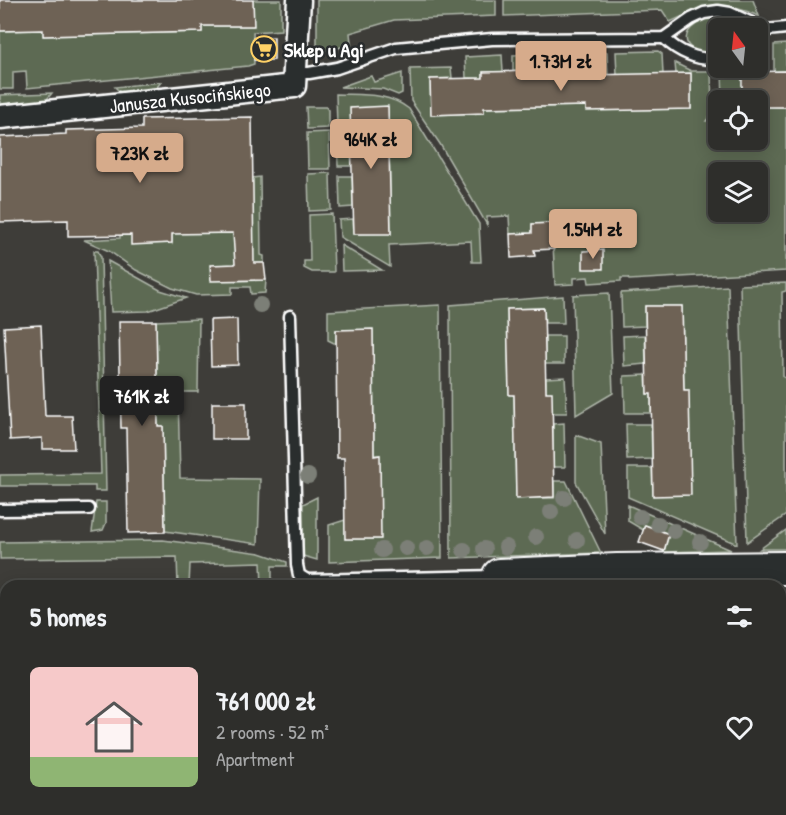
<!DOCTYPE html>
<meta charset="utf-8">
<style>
body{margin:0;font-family:"Patrick Hand",sans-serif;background:#363633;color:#f1f3f6;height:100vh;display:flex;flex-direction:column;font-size:22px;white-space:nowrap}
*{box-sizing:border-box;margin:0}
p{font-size:20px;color:#a7a8a9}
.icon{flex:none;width:33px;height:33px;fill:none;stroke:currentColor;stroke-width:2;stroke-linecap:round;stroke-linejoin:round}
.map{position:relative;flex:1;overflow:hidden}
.side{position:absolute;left:0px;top:580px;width:786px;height:236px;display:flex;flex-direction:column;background:#2e2e2b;border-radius:18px 18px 0 0;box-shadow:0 3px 15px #0003,0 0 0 2px #494a47}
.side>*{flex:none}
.needle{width:39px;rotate:345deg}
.tools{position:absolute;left:708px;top:18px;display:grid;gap:12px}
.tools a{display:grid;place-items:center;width:60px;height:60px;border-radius:9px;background:#2e2e2b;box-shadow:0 3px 15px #0003,0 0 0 2px #494a47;font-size:30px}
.price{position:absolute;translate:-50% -51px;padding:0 14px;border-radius:6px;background:#d6ab8b;color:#111;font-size:20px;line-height:39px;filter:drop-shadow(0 2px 3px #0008)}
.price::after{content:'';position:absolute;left:50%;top:36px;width:18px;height:14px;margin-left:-9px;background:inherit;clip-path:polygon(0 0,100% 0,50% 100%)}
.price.on{background:#222;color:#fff}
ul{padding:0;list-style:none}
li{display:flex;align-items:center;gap:18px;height:150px;padding:0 30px}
li span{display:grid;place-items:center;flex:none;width:168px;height:120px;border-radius:9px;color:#555}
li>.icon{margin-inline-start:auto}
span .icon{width:72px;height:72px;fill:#fffc;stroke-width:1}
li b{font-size:26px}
h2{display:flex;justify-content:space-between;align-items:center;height:72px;padding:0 30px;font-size:26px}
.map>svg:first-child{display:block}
</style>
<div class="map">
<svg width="786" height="815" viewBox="0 0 786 815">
<rect width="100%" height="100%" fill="#3e3d39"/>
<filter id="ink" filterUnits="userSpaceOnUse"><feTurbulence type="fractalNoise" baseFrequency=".0167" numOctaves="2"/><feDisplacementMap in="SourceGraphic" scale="12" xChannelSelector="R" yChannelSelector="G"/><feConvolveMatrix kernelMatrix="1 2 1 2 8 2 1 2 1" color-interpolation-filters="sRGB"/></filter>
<g filter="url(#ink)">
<g fill="#5d6b53" stroke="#aeb5a9" stroke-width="1.5" fill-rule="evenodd">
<path d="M253,0H281V30L253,32L254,64L248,66L27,88L26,71L13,72V89H0V31L43,30L44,36L202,32V26H253Z"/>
<path d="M317,0H496V16L394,20L350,33L352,52L345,54L342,47L326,51L317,45Z"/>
<path d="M504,0H753L759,16C721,0 706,5 670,22L662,10L504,16Z"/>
<path d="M713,17C725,17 739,20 748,28H718V52C682,59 672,28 713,17Z"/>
<path d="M786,44V71H774V45Z"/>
<path d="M658,51L662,54L663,74L617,75L616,52Z"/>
<path d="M607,52L608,75H587V70H566V53Z"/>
<path d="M762,52V72H742V100H723L722,71L733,68H758V55Z"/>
<path d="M554,53V71H513V55Z"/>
<path d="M502,55L503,72H483V78H466L465,57Z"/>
<path d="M675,63L691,71H711L712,113L706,121H718V140H758V107H786V271L629,280L628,278H621V281L589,283L588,277L574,278V284L555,285L552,223L532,224V233L510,234L509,216L487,217V225L440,144L411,101L410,69L451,68L452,78L430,79L431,115L483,113L484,108L586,106V110L691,109V74H676ZM718,172H758V212H718Z"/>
<path d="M402,73V93L398,95L383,89L340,87L371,76L374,82Z"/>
<path d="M161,82L154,91L123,95L115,87Z"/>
<path d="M52,93L44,103L0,108V95Z"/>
<path d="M336,94C362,95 388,92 409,109L479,224L481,262H472L471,241L389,245L390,267L340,237L339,220L353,219L354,234L391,233L388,107L351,108V125L337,126Z"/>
<path d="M306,107H326L328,110V128L307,129Z"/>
<path d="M329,132L330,169H308L307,133Z"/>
<path d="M337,135H351L352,166H338Z"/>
<path d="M118,155L172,243V234L252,178L260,177L261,255L264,256V263L235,265L236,281L266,280L265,293L251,294L250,287H232V294L196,295L172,288L136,270L109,251L84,240L120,238Z"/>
<path d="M330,173L331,210L309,211L308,174Z"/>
<path d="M339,176H352L353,207L340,208Z"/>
<path d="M332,214L334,272H312L304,268V261H310L309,215Z"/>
<path d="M341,245L382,270L342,271Z"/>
<path d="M94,251H98L101,257L106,491H95V486H0V475L101,474Z"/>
<path d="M108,261L160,290L186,298L148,311L111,312Z"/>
<path d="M786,283V291L782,292L783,377L786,378V515L747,542L740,285Z"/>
<path d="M728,286L737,544L628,497V468H652L653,496L689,390H684L682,306H645V326L622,327L621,293Z"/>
<path d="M609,293L613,393L576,415L573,295Z"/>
<path d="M563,296L564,323H545L544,308L507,309L509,394L514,395L516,498H554V481H566L601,553L451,558L450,305Z"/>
<path d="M440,305L442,558L329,562V525L345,520V539H380L379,455H374L373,330H336V344L328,340V311Z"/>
<path d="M199,319L198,392H178L180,478L260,479L258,544L165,531L163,426H158L156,321Z"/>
<path d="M645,335L646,364L624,366L623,336Z"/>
<rect x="545" y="336" width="19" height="28"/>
<path d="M646,375L647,394H651V413H625L624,376Z"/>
<path d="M565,377L567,413H552L546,392V378Z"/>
<path d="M564,423L565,467H553V424Z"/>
<path d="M626,424H651L652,459L627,460Z"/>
<path d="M576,435L601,444L605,534L576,482Z"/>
<path d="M317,497V560L303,556V504Z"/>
<path d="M96,502H106V523L103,530L92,532Z"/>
<path d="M628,505L731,550L664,552L669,534L645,525L643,530L628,521Z"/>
<path d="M786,530V549H760Z"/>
<path d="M163,540L260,553L287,562V566H272V582L290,581V583L285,586H262L261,562L190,564L189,586H178L177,557L0,559V542Z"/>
<rect x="780" y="640" width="6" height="40"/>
</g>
<g fill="#6e6254" stroke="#fff" stroke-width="1.5">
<path d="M0,0H253L254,26H202V32L43,36V30L0,31Z"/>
<path d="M274,37V60H254L253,38Z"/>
<path d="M587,70V75L691,73V109L586,111V106L484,108V113L431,115L430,79L483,78V72Z"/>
<path d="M786,71V107H758V100H742V72Z"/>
<path d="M388,106L391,234H354L350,108Z"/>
<path d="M252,117L254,263H264L266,280L211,281L210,265L235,264L233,233L172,234V243L131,245V235L68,236V220L0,222V137L66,134V130L142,128V119Z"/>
<path d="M552,223L554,249L534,250L535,256L511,258L510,234L532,233V224Z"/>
<path d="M603,250V269H583V251Z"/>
<path d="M645,306H682L684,390H689L691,495L653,496L651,394H647Z"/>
<path d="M544,308L546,392H552L554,497L516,499L514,395H509L507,309Z"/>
<path d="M237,319L238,365L211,366L210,320Z"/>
<path d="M119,321H156L158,426H163L165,532L128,533L126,428H121Z"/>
<path d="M41,325L45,416H72L74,449H42V438L10,440L4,327Z"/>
<path d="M373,329L374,456L380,455L381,539H345L344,458H337L336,330Z"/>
<rect x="212" y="403" width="34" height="36"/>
<path d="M645,525L669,534L664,551L639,542Z"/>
</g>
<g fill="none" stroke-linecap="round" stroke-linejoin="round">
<path stroke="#5b5a57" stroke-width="32" stroke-dasharray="32 16" stroke-linecap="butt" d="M467,815V810"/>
<g stroke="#fff" stroke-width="15">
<g id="lane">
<path d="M664,38C677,51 699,62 718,58"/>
<path d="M295,73H309L337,68L396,48L492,39L664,38L691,19L704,13L718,11L730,13L767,30L786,28"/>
<path d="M290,316L297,565L299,575L307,580"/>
<path d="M0,510L89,509"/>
<path d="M297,586L307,580L496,576"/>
<path d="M780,615H786"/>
</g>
</g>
<g stroke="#fff" stroke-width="27">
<path id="street" d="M0,117L294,86L299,0"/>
</g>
<g stroke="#fff" stroke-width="36">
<path id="secondary" d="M498,586L499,575L617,570L786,568"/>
</g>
<g stroke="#fff" stroke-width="38">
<g id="primary">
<path d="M780,710L786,709"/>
<path d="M0,735H6"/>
<path d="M780,752H786"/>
<path d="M0,777H6"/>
</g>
</g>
<use href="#lane" stroke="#2a2d2e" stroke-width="10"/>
<use href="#street" stroke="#2a2d2e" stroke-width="22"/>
<use href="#secondary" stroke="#2a2d2e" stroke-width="32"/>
<use href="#primary" stroke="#2a2d2e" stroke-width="33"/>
</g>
<g fill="#7c7f77">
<circle cx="260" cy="305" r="8"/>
<circle cx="308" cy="476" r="8"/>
<circle cx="564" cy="498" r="8"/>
<circle cx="551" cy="512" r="8"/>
<circle cx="640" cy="517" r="8"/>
<circle cx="658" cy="524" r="8"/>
<circle cx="674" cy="531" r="8"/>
<circle cx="536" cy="537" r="8"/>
<circle cx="577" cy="540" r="8"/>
<circle cx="700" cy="542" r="8"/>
<circle cx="506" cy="547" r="8"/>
<circle cx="406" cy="548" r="8"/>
<circle cx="427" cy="548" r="8"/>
<circle cx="484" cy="549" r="8"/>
<circle cx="382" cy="550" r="8"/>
<circle cx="464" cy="550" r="8"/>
</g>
</g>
<defs>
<g id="supermarket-ring" transform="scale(1.35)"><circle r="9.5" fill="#2a2d2e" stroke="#ffd166" stroke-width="1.5"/><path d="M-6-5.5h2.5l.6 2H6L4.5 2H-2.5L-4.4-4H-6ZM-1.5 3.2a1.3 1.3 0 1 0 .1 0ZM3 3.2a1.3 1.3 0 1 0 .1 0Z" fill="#ffd166"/></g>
</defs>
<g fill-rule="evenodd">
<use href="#supermarket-ring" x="264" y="49"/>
</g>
<g text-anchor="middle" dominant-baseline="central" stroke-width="5" stroke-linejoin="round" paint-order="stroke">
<g font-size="20" font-weight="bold" fill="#fff" stroke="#2a2d2e" text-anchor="start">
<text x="284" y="49">Sklep u Agi</text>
</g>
<g font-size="20" fill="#fff" stroke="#2a2d2e">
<text transform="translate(190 97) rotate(-6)">Janusza Kusocińskiego</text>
</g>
</g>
</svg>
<div class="tools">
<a><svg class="needle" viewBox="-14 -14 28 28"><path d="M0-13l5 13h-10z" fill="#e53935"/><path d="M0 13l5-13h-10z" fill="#a7a8a9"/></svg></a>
<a><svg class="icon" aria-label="locate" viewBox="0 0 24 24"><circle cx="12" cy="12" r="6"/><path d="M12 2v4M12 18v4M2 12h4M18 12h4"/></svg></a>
<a><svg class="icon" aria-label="layers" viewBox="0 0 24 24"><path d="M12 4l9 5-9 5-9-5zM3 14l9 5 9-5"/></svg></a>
</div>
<b class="price" style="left:561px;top:92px">1.73M zł</b>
<b class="price" style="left:371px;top:170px">964K zł</b>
<b class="price" style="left:140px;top:184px">723K zł</b>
<b class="price" style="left:593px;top:260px">1.54M zł</b>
<b class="price on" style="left:142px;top:427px">761K zł</b>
<section class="side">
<h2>5 homes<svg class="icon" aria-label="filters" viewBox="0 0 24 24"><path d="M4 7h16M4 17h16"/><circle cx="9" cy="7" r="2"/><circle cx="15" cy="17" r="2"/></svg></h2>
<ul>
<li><span style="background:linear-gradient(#f6c9c9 75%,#8fb573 0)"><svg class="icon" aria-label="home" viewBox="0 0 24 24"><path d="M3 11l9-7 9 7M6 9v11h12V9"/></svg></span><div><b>761 000 zł</b><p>2 rooms · 52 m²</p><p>Apartment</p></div><svg class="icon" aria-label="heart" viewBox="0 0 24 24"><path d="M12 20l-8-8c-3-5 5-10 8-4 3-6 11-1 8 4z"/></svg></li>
</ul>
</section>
</div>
